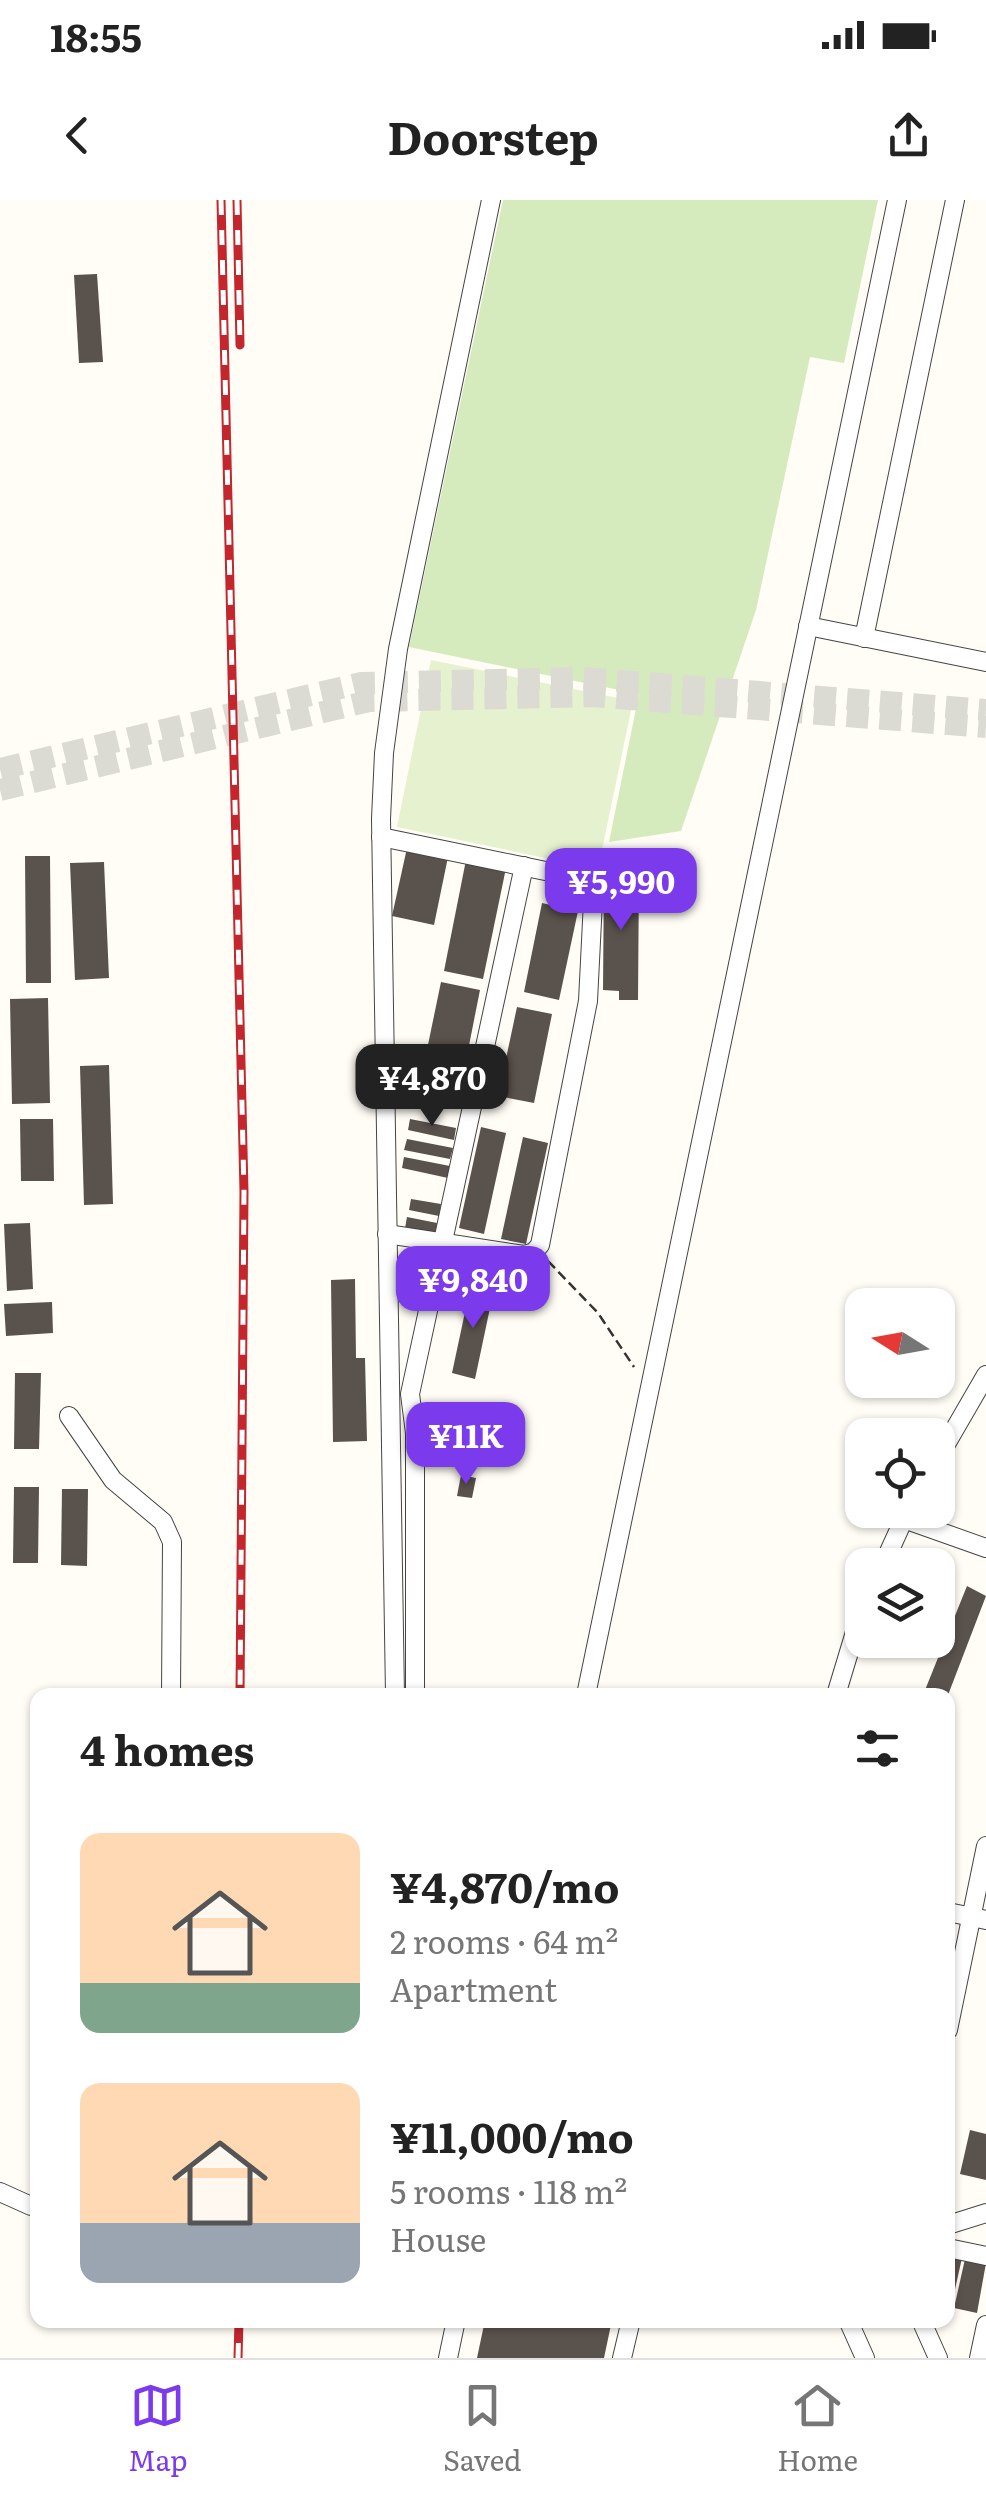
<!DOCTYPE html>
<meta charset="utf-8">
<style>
body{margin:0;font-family:Literata,serif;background:#f2f2f2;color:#222;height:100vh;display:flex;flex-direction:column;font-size:38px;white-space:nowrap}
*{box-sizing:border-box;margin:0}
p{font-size:32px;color:#767676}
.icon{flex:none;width:55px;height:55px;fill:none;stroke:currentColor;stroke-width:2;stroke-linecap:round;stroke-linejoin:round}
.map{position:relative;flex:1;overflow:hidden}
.side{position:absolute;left:30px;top:1488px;width:925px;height:640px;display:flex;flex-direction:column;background:#fff;border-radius:20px;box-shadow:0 2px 8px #0004}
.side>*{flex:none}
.needle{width:65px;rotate:281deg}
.tools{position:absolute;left:845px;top:1088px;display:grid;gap:20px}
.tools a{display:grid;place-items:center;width:110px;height:110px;border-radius:20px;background:#fff;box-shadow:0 2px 8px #0004;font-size:50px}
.price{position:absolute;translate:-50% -85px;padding:0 22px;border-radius:20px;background:#7c3aed;color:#fff;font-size:32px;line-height:65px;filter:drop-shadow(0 2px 5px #0008)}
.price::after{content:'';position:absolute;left:50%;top:60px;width:30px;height:22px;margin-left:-15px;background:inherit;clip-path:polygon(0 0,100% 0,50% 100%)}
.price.current{background:#222;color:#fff}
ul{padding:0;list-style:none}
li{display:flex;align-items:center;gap:30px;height:250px;padding:0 50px}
li span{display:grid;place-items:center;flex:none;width:280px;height:200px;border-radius:20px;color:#555}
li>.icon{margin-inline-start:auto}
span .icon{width:120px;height:120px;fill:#fffc;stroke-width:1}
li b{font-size:42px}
h2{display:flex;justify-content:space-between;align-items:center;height:120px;padding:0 50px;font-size:42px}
.status{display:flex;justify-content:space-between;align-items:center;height:70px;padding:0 50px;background:#fff;direction:ltr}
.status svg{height:28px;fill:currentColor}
header{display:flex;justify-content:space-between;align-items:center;height:130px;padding:0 50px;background:#fff;font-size:45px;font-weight:700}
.tab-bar{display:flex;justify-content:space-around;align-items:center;height:140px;border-top:2px solid #e0e0e0;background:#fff;font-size:28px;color:#767676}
.tab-bar a{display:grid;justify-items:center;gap:5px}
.tab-bar .current{color:#7c3aed}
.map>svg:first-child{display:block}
</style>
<div class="status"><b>18:55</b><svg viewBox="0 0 49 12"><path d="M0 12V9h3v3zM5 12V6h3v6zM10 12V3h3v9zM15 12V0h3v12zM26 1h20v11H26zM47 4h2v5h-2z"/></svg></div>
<header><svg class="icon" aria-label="back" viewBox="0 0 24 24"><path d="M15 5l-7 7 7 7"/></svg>Doorstep<svg class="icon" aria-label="share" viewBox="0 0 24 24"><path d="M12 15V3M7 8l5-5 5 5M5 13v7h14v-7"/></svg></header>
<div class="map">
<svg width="986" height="2158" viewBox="0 0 986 2158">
<rect width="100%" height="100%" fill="#fffdf5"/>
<path fill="#d5ebbd" d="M503,0H878L844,163L810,157L756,410L681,631L609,642L639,494L409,447Z"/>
<path fill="#e6f2cf" d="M431,460L633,501L598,669L397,627Z"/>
<g fill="#5a524d">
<path d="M97,74L103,162L79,163L74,75Z"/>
<path d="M407,648L448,657L434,725L392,716Z"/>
<path d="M25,656H50L51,783H26Z"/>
<path d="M466,660L506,668L483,779L444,771Z"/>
<path d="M104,662L109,778L75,780L70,663Z"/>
<path d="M604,669L639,670L638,800H619V791L603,790Z"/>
<path d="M542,703L578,711L559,800L524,792Z"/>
<path d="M441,782L480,790L458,901L418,893Z"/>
<path d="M48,798L50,903L12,904L10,799Z"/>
<path d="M517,807L552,814L534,903L498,896Z"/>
<path d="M109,865L113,1004L84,1005L80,866Z"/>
<path d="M20,919H53L54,981H21Z"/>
<path d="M410,919L456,928L454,940L408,930Z"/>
<path d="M481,927L506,933L484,1034L459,1028Z"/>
<path d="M523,937L548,943L526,1044L501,1039Z"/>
<path d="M407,939L453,948L450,959L404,950Z"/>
<path d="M404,957L450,966L448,978L402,968Z"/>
<path d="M411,999L441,1004L439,1016L409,1010Z"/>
<path d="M407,1017L437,1023L435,1034L405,1028Z"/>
<path d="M30,1023L33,1089L7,1091L4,1024Z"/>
<path d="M355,1079L356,1158H365L367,1241L333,1242L331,1080Z"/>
<path d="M471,1084L494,1089L475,1179L452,1173Z"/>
<path d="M52,1102L53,1133L6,1136L4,1104Z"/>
<path d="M15,1173H41L39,1249H14Z"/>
<path d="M461,1275L476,1278L472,1298L457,1296Z"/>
<path d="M14,1287H39L38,1363H13Z"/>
<path d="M62,1289H88L87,1366L61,1365Z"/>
<path d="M967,1386L986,1396L948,1495H923Z"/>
<path d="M970,1930L986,1934V1980L960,1974Z"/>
<path d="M948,2055L962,2058L951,2107H948Z"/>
<path d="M965,2059L986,2063L977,2113L954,2108Z"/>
<path d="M485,2120H612L604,2158H477Z"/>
</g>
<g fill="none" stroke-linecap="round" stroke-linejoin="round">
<g stroke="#dbdad3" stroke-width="22" stroke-dasharray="22 11" stroke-linecap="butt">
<path d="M0,569L361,483L583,478L986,510"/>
<path d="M0,590L369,501L592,496L986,527"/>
</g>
<g stroke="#444" stroke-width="20">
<g id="minor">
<path d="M808,426L986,462"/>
<path d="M864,438L955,0"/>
<path d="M381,637L594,681L588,801L540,1045L534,1052L524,1055L387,1034"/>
<path d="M69,1216L113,1280L163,1322L172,1342L171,1495"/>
<path d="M938,1258L986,1175"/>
<path d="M904,1319L986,1348"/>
<path d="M883,1365L908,1310"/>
<path d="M395,1495L381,619L384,553L398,449L491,0"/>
<path d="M415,1495V1233L410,1194L524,666"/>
<path d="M586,1495L897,0"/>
<path d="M836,1495L862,1409"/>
<path d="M948,1712L986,1720"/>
<path d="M948,1830L986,1646"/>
<path d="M0,1992L31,2006L38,2004"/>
<path d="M948,2025L986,2013"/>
<path d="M948,2048L986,2056"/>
<path d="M848,2120L865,2158"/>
<path d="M921,2120L938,2158"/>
<path d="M448,2158L456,2120"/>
<path d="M622,2158L631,2120"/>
<path d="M979,2158L986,2125"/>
</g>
</g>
<path stroke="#333" stroke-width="2.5" stroke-dasharray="10 5" stroke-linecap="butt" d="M548,1061L598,1113L634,1167"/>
<use href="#minor" stroke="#fff" stroke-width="18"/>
<g stroke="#c4262e" stroke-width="9">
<g id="rail">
<path d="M221,0L244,992L240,1495"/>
<path d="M237,0L240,145"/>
<path d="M238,2158L239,2120"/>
</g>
</g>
<use href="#rail" stroke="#fff" stroke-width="5" stroke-dasharray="15" stroke-linecap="butt"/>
</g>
</svg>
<div class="tools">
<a><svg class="needle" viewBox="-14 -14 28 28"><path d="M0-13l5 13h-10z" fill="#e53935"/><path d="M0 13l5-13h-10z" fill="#767676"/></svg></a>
<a><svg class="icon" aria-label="locate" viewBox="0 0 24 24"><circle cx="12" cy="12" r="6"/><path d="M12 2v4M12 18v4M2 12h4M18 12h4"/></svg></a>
<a><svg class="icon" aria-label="layers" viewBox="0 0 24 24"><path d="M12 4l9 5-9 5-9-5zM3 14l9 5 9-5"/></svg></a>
</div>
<b class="price" style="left:621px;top:733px">¥5,990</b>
<b class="price current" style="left:432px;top:929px">¥4,870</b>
<b class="price" style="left:473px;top:1131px">¥9,840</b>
<b class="price" style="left:466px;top:1287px">¥11K</b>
<section class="side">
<h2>4 homes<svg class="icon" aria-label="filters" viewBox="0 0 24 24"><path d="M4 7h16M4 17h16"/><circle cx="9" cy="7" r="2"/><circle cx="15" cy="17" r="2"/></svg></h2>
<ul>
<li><span style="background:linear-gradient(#ffd9b3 75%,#7fa58c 0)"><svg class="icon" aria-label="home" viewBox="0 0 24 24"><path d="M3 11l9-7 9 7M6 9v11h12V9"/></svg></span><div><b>¥4,870/mo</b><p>2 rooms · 64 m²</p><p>Apartment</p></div></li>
<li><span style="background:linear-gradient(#ffd9b3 70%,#9aa5b1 0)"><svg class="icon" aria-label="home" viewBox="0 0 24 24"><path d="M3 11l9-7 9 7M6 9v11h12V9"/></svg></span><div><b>¥11,000/mo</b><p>5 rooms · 118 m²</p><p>House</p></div></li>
</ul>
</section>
</div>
<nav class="tab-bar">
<a class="current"><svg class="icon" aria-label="map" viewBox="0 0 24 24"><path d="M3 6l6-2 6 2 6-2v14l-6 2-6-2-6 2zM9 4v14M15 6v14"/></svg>Map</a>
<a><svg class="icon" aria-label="saved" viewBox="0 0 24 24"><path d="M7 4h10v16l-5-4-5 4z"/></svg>Saved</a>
<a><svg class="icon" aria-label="home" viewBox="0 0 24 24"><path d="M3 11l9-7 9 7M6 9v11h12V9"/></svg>Home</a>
</nav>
